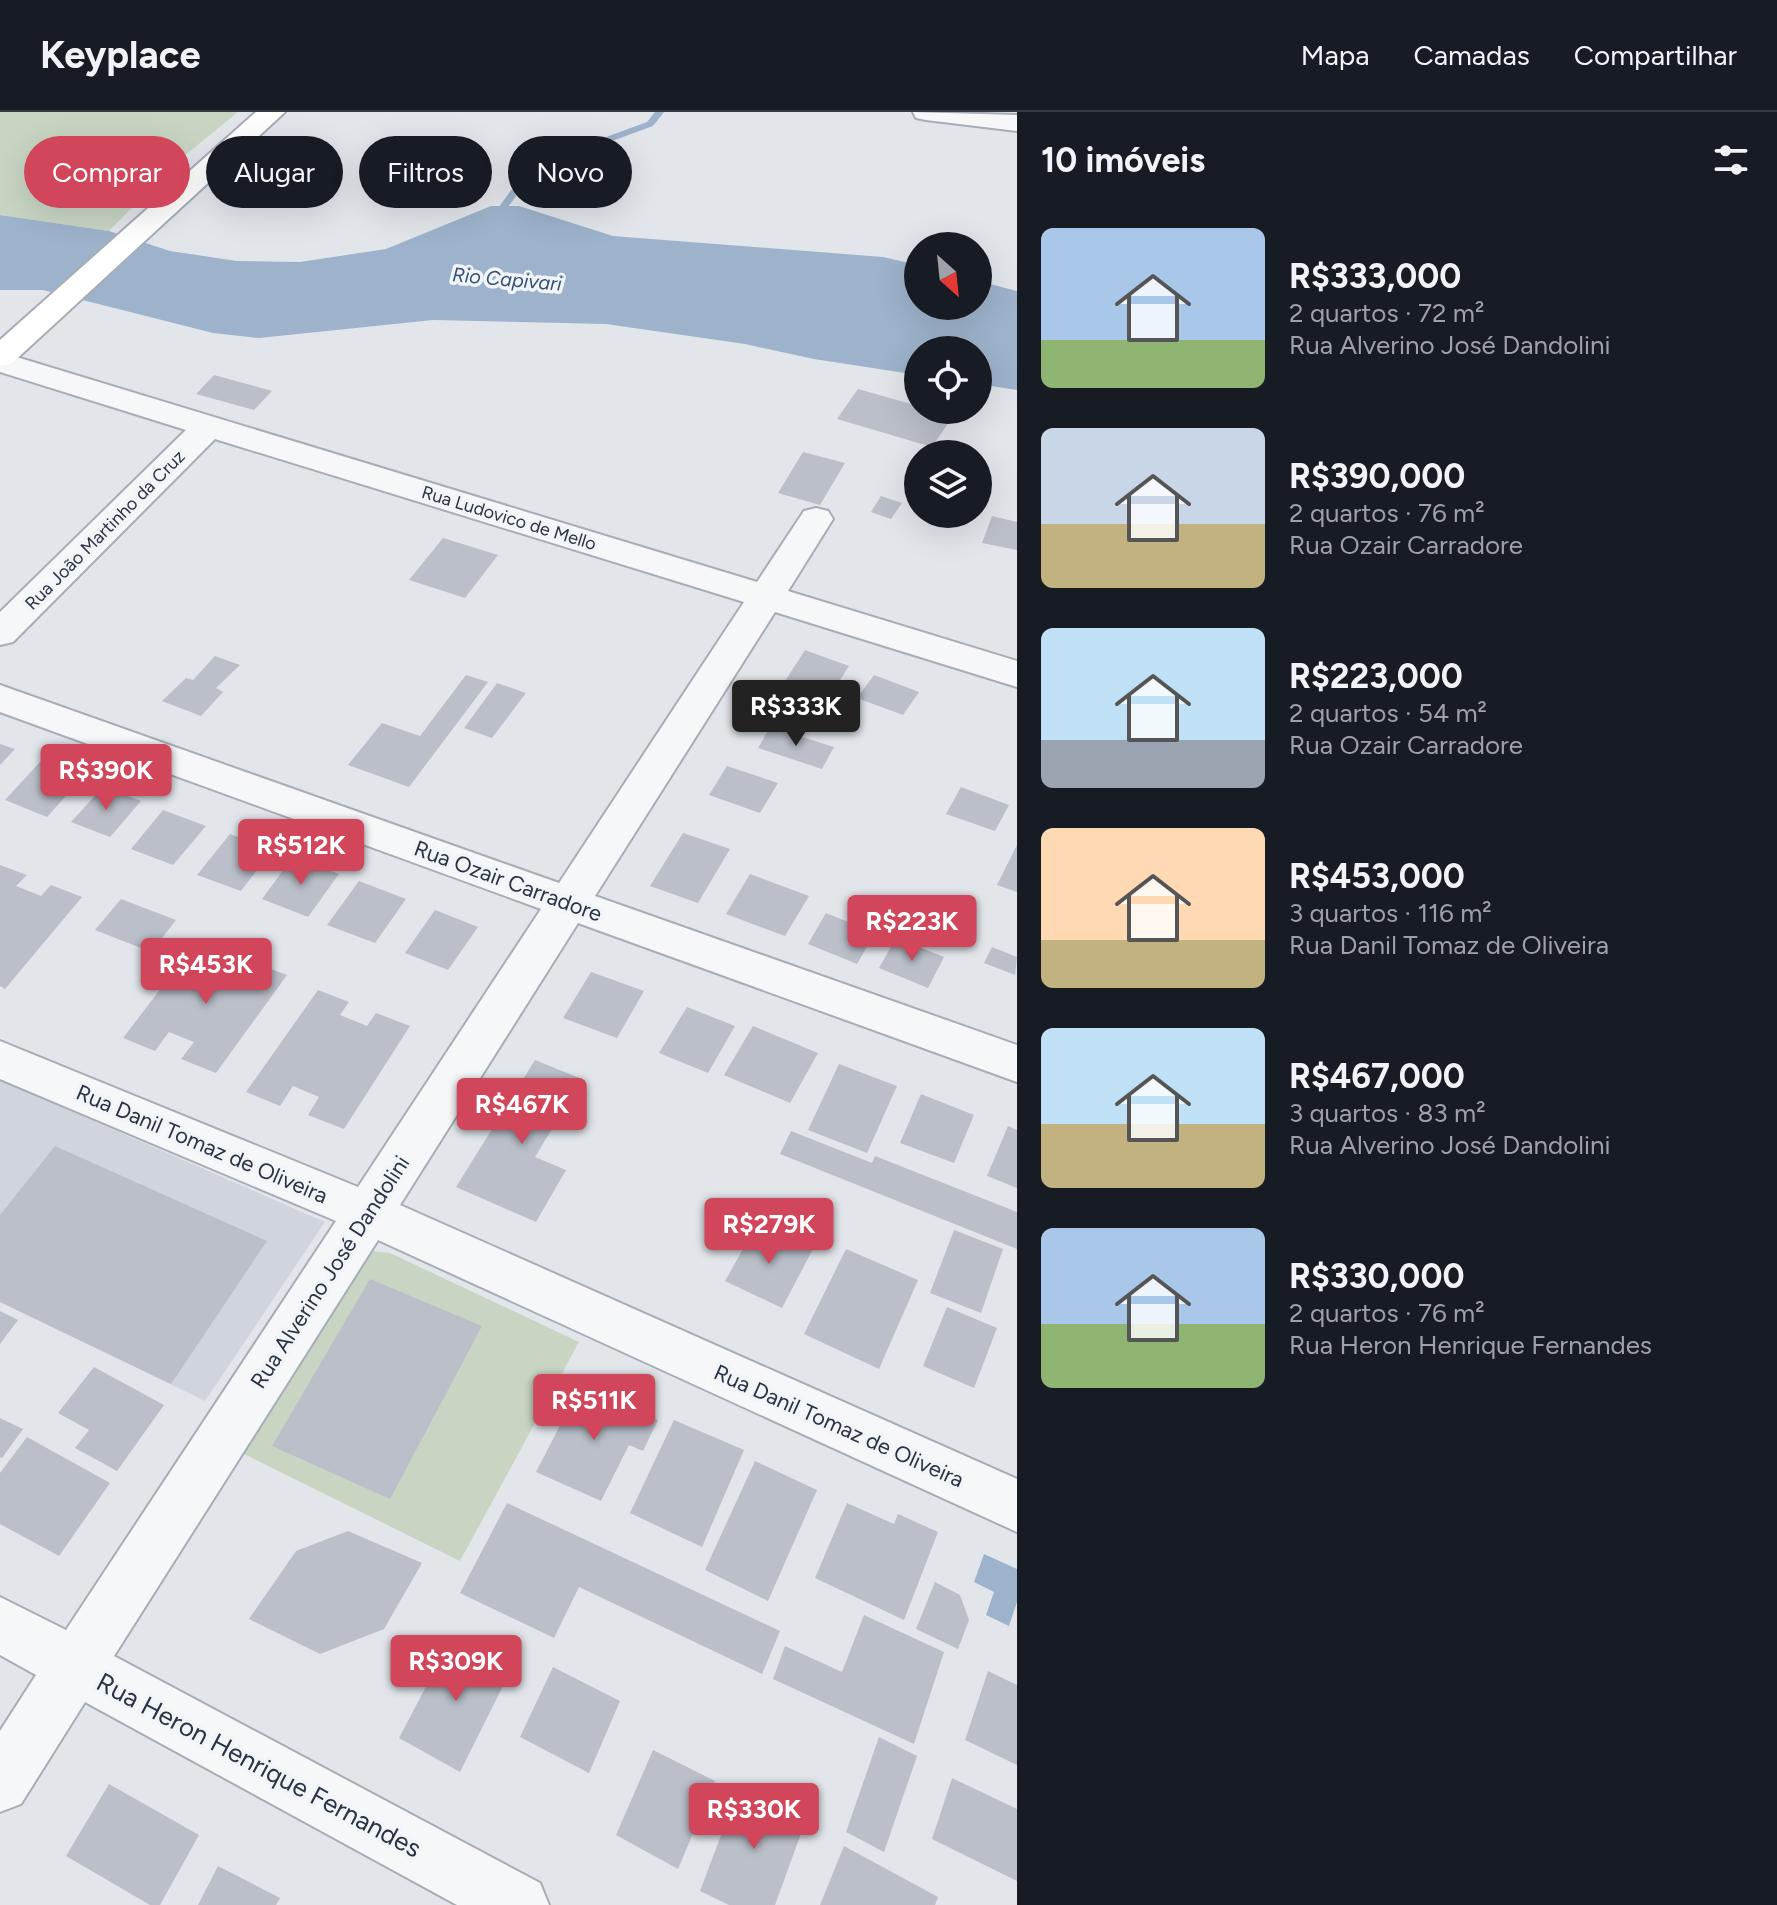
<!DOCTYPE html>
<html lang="pt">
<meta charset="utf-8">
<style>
body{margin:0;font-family:Figtree,sans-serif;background:#20242c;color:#f1f3f6;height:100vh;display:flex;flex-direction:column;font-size:30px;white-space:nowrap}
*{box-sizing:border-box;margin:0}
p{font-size:26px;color:#9ea1a6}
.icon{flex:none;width:44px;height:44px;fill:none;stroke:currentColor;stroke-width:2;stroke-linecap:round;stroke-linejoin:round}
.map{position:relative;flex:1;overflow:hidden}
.panel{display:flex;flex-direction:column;background:#171b24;width:760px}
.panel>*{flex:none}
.top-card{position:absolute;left:24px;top:24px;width:760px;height:72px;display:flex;gap:16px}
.needle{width:52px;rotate:153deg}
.tools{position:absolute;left:904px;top:120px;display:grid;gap:16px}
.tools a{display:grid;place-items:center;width:88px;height:88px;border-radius:50%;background:#171b24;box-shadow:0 8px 32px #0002;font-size:40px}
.price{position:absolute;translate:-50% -68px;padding:0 18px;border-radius:8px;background:#d1465a;color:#fff;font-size:26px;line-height:52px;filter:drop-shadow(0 2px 4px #0008)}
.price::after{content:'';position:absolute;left:50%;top:48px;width:24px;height:18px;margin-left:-12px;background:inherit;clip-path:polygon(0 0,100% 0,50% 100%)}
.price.on{background:#222;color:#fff}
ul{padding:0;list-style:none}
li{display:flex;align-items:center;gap:24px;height:200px;padding:0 24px}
li span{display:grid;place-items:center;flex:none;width:224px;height:160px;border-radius:12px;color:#555}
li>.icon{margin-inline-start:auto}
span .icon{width:96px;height:96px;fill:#fffc;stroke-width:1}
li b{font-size:34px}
h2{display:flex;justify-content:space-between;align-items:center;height:96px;padding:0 24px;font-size:34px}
.pill{padding:0 28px;border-radius:36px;background:#171b24;box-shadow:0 8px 32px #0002;font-size:28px;line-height:72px}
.pill.on{background:#d1465a;color:#fff}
header{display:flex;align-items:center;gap:48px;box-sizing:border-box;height:112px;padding:0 40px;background:#171b24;border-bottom:2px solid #363941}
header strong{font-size:38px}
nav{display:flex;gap:44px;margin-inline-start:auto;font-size:28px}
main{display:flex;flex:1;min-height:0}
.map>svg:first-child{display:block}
</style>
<header>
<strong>Keyplace</strong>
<nav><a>Mapa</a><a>Camadas</a><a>Compartilhar</a></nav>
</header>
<main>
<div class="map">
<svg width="1017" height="1793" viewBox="0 0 1017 1793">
<rect width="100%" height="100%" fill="#e2e6eb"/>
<path fill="#d0d5dd" d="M0,968L325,1110L205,1289L0,1190Z"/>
<g fill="#c8d5c3">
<path d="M0,0H238L178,49L109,119L0,103Z"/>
<path d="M372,1139L390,1141L579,1230L460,1449L236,1338L356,1149Z"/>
</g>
<g fill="#9db3cb">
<path d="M491,94H519L613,124L883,145L918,153V194H978V169L1017,179V278L978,272V238H918V263L814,247L745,232L606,212L433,208L259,226L213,221L43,178H0V103L109,119L170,139L237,149L300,150L386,137Z"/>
<path d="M984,1442L1017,1457V1490L1009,1514L986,1503L994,1480L974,1470Z"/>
</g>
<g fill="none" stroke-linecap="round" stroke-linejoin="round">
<path fill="#9db3cb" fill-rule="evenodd" d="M655,0H664L653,14L544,54L524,73L498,109L490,107L518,69L538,50L647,10Z"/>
</g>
<g fill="#babfc9">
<path d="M214,263L272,279L254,298L196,282Z"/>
<path d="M858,277L918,294V298L953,304L932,335L837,307Z"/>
<path d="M803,340L845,351L820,393L778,381Z"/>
<path d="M881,384L902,391L891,407L871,400Z"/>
<path d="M992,404L1017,410V438L982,431Z"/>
<path d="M443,426L498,443L465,486L409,468Z"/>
<path d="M805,538L849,554L809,616L787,608L799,588L778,580Z"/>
<path d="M215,544L240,553L216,576L223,580L201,604L162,589L186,566L193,568Z"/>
<path d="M466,563L488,570L409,675L348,653L382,611L420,624Z"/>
<path d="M874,563L919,580L903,603L857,586Z"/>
<path d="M497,571L526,581L492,626L464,616Z"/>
<path d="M770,615L834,635L822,657L758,636Z"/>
<path d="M0,632L15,637L0,653Z"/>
<path d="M40,650L82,666L47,705L5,688Z"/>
<path d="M727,654L778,671L760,701L709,683Z"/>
<path d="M103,675L141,689L110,725L71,710Z"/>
<path d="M961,675L1009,693L995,719L946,702Z"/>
<path d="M163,698L206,714L173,753L131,737Z"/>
<path d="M683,721L730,737L698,791L650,774Z"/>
<path d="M230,722L272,738L241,779L197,763Z"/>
<path d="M1017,733V780L997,773Z"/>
<path d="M293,745L339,762L308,805L262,787Z"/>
<path d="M0,753L27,763L16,774L41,784L51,773L82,785L5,877L0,874Z"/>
<path d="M750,762L809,784L785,824L726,802Z"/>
<path d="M359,769L406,787L375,831L327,813Z"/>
<path d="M121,787L176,808L151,840L95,818Z"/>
<path d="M435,798L478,815L448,858L405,841Z"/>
<path d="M826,801L875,821L857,852L808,832Z"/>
<path d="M896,826L944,845L928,876L879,856Z"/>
<path d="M198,828L228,840L218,852L244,862L253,850L287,863L216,961L181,947L194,930L169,920L155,939L123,926Z"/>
<path d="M992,835L1017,845L1015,863L984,851Z"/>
<path d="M591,860L644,879L617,926L563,906Z"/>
<path d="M318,878L349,890L340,903L367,914L376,901L410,914L344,1017L308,1003L319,985L293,974L280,994L246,980Z"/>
<path d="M687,895L735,914L708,961L659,941Z"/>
<path d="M753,914L818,941L790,991L724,963Z"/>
<path d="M535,948L582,967L535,1045L566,1058L536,1110L456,1075Z"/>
<path d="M839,952L897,974L867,1041L808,1018Z"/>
<path d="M921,982L974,1003L954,1051L900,1031Z"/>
<path d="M1008,1014L1017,1018V1076L987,1064Z"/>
<path d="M791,1019L872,1051L875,1044L1017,1100V1137L780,1042Z"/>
<path d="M55,1034L267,1129L171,1272L0,1190V1103Z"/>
<path d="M757,1112L813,1137L782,1196L725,1169Z"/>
<path d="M954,1118L1003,1137L981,1201L930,1181Z"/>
<path d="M846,1137L918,1168L879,1257L804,1222Z"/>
<path d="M370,1167L482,1214L390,1387L272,1334Z"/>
<path d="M947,1195L997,1216L974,1276L923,1254Z"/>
<path d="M0,1199L18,1208L0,1232Z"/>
<path d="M94,1255L164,1293L117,1359L75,1336L89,1318L58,1301Z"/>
<path d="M581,1273L658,1308L643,1339L629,1333L601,1389L536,1360Z"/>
<path d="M0,1306L23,1317L2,1346L0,1345Z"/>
<path d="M674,1308L744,1338L702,1435L630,1401Z"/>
<path d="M27,1325L110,1371L59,1444L0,1412V1361Z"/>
<path d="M755,1349L817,1378L768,1489L705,1458Z"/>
<path d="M507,1391L780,1519L762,1562L579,1475L554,1526L460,1481Z"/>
<path d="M847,1391L894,1412L898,1402L938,1420L904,1508L815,1466Z"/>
<path d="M348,1419L422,1451L384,1517L320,1542L249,1507L296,1439Z"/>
<path d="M935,1470L960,1483L969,1508L958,1537L916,1517Z"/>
<path d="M864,1503L944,1540L914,1632L773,1567L785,1534L842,1560Z"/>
<path d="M453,1523L513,1554L460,1660L399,1626Z"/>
<path d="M553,1555L620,1589L589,1661L520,1625Z"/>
<path d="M988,1559L1017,1573V1653L965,1628Z"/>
<path d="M879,1625L917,1644L884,1740L846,1720Z"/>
<path d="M653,1638L715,1669L678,1757L616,1723Z"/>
<path d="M952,1666L1017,1697V1769L932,1727Z"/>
<path d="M109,1672L199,1723L160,1793H150L66,1744Z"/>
<path d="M740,1673L807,1705L775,1793H729L700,1779Z"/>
<path d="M844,1734L938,1785L935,1793H820Z"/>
<path d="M218,1754L280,1786L276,1793H198Z"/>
</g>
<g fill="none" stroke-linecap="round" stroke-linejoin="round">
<g stroke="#a7adb6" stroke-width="4">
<g id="street">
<path d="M913,0L1017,3V19L926,8L916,6Z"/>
<path d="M0,240L757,470L804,399L816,396L828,399L833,407L788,479L1017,549V575L775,500L595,784L1017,933V970L578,811L400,1093L1017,1367V1420L378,1128L114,1544L540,1771L549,1793H457L85,1590L21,1692L0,1700V1619L36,1563L0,1543V1485L66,1518L336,1109L0,967V929L358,1075L541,797L0,600V573L559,771L744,490L215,327L13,530L0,533V500L186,318L0,260Z"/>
</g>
</g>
<g stroke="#a7adb6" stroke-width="4">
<path id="secondary" d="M256,0H285L11,252L0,254V228Z"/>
</g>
<use href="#street" fill="#f5f7f9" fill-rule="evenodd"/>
<use href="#secondary" fill="#fff" fill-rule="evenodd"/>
</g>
<g text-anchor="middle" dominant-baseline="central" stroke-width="7" stroke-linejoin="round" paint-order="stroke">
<g font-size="18" fill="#2a3344" stroke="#f2f5f8">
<text transform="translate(509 406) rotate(17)">Rua Ludovico de Mello</text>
<text transform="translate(105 418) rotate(-45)">Rua João Martinho da Cruz</text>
</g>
<g font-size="20" font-style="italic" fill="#335179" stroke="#f2f5f8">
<text transform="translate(507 167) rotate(5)">Rio Capivari</text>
</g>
<g font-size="22" fill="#2a3344" stroke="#f2f5f8">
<text transform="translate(508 769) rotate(20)">Rua Ozair Carradore</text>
<text transform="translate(202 1032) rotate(23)">Rua Danil Tomaz de Oliveira</text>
<text transform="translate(330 1160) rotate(-57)">Rua Alverino José Dandolini</text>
<text transform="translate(839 1314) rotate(24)">Rua Danil Tomaz de Oliveira</text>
</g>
<g font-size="26" fill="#2a3344" stroke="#f2f5f8">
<text transform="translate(259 1653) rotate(28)">Rua Heron Henrique Fernandes</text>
</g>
</g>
</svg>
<div class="tools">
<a><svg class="needle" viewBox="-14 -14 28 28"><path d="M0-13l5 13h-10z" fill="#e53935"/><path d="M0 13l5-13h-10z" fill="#9ea1a6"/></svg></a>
<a><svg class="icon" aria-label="locate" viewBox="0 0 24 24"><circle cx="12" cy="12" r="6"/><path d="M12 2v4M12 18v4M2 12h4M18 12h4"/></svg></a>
<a><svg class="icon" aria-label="layers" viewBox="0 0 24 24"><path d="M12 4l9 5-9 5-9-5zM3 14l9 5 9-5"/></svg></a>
</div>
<b class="price on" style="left:796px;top:636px">R$333K</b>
<b class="price" style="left:106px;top:700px">R$390K</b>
<b class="price" style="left:301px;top:775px">R$512K</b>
<b class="price" style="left:912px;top:851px">R$223K</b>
<b class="price" style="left:206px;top:894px">R$453K</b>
<b class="price" style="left:522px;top:1034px">R$467K</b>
<b class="price" style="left:769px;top:1154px">R$279K</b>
<b class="price" style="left:594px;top:1330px">R$511K</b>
<b class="price" style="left:456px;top:1591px">R$309K</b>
<b class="price" style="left:754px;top:1739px">R$330K</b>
<div class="top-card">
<a class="pill on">Comprar</a>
<a class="pill">Alugar</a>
<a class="pill">Filtros</a>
<a class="pill">Novo</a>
</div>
</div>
<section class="panel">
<h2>10 imóveis<svg class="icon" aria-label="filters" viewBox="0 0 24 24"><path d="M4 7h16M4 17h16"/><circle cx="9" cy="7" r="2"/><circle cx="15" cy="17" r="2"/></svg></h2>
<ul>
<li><span style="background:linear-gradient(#a9c7e8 70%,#8fb573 0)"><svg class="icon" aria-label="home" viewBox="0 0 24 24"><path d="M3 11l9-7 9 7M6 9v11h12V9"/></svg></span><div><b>R$333,000</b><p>2 quartos · 72 m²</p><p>Rua Alverino José Dandolini</p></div></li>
<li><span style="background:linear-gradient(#c9d6e8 60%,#c2b280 0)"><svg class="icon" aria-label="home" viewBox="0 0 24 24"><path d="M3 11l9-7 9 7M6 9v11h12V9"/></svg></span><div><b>R$390,000</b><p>2 quartos · 76 m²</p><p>Rua Ozair Carradore</p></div></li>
<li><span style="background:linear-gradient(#bfe0f5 70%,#9aa5b1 0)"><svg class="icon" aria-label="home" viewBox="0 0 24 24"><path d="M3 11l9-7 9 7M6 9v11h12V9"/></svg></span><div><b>R$223,000</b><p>2 quartos · 54 m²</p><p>Rua Ozair Carradore</p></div></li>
<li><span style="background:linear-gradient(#ffd9b3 70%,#c2b280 0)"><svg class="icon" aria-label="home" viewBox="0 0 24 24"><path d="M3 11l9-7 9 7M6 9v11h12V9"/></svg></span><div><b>R$453,000</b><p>3 quartos · 116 m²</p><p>Rua Danil Tomaz de Oliveira</p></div></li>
<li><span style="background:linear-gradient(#bfe0f5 60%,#c2b280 0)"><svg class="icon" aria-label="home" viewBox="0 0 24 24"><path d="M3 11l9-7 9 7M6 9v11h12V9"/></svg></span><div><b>R$467,000</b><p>3 quartos · 83 m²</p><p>Rua Alverino José Dandolini</p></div></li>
<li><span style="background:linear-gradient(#a9c7e8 60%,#8fb573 0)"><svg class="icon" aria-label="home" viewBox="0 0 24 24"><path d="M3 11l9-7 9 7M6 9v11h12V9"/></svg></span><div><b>R$330,000</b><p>2 quartos · 76 m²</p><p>Rua Heron Henrique Fernandes</p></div></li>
</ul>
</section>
</main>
